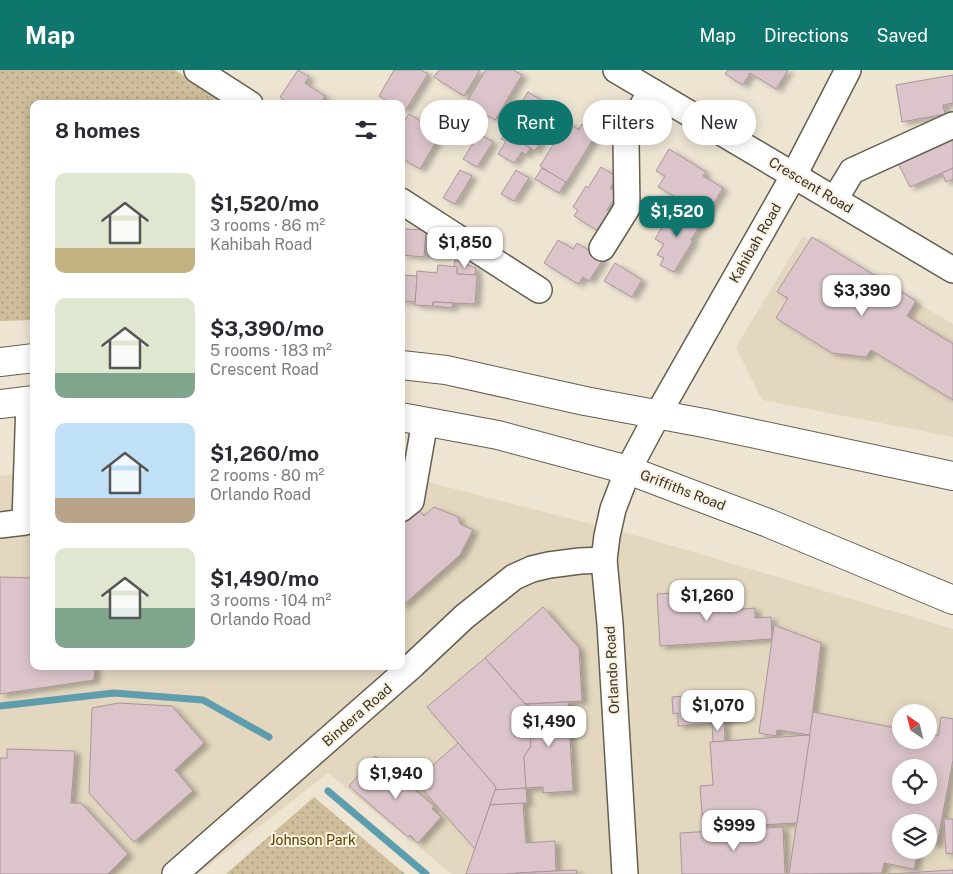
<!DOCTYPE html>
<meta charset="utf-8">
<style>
body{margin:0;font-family:"Public Sans",sans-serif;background:#f7f7f7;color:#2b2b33;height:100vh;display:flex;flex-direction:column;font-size:19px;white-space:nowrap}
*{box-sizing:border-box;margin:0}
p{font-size:16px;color:#7c7c81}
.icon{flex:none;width:28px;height:28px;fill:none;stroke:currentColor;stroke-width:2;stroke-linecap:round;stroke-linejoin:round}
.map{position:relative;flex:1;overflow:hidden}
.side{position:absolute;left:30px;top:30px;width:375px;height:570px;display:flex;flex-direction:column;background:#fff;border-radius:10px;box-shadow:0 2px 12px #0003}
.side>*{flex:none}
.guide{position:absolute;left:420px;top:30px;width:458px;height:45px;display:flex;gap:10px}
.needle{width:32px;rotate:325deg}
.tools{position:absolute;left:892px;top:634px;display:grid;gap:10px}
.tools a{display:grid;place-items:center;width:45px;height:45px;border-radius:50%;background:#fff;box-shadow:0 2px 12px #0003;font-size:25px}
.price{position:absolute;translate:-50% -42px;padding:0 11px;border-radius:10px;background:#fff;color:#222;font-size:16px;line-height:32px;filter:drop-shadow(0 1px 2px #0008)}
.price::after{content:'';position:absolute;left:50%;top:30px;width:15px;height:11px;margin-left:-8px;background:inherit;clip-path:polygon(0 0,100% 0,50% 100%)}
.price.active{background:#0f766e;color:#fff}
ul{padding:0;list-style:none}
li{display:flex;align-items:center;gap:15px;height:125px;padding:0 25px}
li span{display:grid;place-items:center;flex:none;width:140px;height:100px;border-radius:10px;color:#555}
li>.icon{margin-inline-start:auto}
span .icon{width:60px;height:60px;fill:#fffc;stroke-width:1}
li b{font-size:21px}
h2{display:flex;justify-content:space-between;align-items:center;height:60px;padding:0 25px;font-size:21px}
.pill{padding:0 18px;border-radius:22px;background:#fff;box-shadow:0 2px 12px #0003;font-size:18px;line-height:45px}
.pill.active{background:#0f766e;color:#fff}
header{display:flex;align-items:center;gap:30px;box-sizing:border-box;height:70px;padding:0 25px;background:#0f766e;color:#fff}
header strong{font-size:24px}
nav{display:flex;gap:28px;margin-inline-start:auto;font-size:18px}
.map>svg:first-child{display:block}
</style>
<header>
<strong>Map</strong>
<nav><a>Map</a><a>Directions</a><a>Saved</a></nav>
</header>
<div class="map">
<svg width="953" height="804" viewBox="0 0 953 804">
<defs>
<pattern id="park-dots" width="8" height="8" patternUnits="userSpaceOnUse" patternTransform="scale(1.25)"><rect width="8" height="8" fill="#cebe9b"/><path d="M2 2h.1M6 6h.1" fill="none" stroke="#a89b7f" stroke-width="1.8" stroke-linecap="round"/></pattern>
<filter id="shadow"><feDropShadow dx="5.5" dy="3" stdDeviation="2.5" flood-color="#0004"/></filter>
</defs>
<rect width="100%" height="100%" fill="#ede4d2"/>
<g fill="#e3d7bf" fill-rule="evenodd">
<path d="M803,166L953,254V367L762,330L736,277Z"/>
<path d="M34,401V596H401V405L649,469L953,559V804H452L328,703L198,804H0V406ZM901,642H929V670H901ZM901,698H929V725H901ZM901,752H929V780H901Z"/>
</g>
<g fill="url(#park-dots)">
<path d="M0,0H175L226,34H34V250L0,251Z"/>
<path d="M314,727L405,804H226Z"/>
</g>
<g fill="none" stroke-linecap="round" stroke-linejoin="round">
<g stroke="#5e9dad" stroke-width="7">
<path d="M0,636L114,623L203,630L269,667"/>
<path d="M328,721L426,804"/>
</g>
</g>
<g fill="#dbc5cb" stroke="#a9959a" fill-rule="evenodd" filter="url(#shadow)">
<path d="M298,0L309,7L305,13L325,26L320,34H290L280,27Z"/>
<path d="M394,0H421L428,4L405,41L401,39V34H392L379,26Z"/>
<path d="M439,0H480L464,26L434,7Z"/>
<path d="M486,0H513L522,5L495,50L466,33Z"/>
<path d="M728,0H788L776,19L750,3L743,15L725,4Z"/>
<path d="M953,5V33L943,35L945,44L902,52L896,15Z"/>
<path d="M528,22L543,31L541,35L552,41L545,53L550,56L535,81L504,62Z"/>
<path d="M409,44L441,63L420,99L401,88V56Z"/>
<path d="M567,52L579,60L582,54L597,63L566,113L540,96Z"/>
<path d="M505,63L530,78L526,85L522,82L514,93L498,84L506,71L501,69Z"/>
<path d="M479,64L493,72L477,97L463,89Z"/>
<path d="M953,69V98L910,117L898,93Z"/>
<path d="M669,79L706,102L703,106L723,118L706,146L702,143L701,145L693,139L694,137L658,117L665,106L656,101Z"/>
<path d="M601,97L617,107L610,118L618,123L607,140L610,142L598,161L574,146L578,140L573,137L586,116L588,118Z"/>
<path d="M542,98L566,112L559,123L535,109Z"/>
<path d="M953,98V109L946,112L942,103Z"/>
<path d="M460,100L472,106L455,134L443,128Z"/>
<path d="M516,100L529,108L514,131L501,124Z"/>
<path d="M675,136L702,152L691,170L693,171L674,202L660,195L664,188L657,185L664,174L655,169Z"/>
<path d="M404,159L426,160L424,187L402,185Z"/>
<path d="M812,167L916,231L907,246L953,274V330L871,280L866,287L832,283L776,248L788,228L777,222Z"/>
<path d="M558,170L573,179L577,173L603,189L589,211L583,207L578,214L544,193Z"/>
<path d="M455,190L476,198L475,205L457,204V197L454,196Z"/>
<path d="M615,193L642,210L632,227L604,211Z"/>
<path d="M438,195L457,197V204L477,205L475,234L433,232V236L415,235L417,201L437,203Z"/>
<path d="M401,205L417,206L415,232L401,231Z"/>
<path d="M433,232L453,233L452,238L433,236Z"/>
<path d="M434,437L458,447L460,454L473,460L460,485L401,537V455L418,440L424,446Z"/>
<path d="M0,507L34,508V596H95L94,610L0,624Z"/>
<path d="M688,522V533L721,531L722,541L755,538V548L771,547L772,569L660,576L657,524Z"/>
<path d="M543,537L579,578L582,631L525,634L485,588Z"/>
<path d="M774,555L821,573L810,665L777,660L776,666L759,663Z"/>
<path d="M485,588L525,634H528L531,676L524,687L526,718L495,720L496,717L427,637Z"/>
<path d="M722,623V625L736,624L738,646L727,647L728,652L678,656V643L673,644L672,627Z"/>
<path d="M568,632L573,721L543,723V717L526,718L524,687L531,676L528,634Z"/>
<path d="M118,633L172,636L204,673L175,700L193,721L134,772L89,723L92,638Z"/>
<path d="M813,642L901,659V670H929V664L938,666L941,647L953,649V690L937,774L929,773V752H901V780H918L914,799L884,793L882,803L789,804ZM901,698H929V725H901Z"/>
<path d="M724,653L725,671L713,672L712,654Z"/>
<path d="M810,665L797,753L703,758L700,716L713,715L710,672Z"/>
<path d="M458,673L496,717L475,779L415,711Z"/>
<path d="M7,679L75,681L71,733H81L128,784L108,804H0V688H7Z"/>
<path d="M375,686L434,736L432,739L441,747L418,773L410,765L408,767L349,716Z"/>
<path d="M526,718L527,733L490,735L495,720Z"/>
<path d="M523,733L526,773L555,771L556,801L503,804H466L490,735Z"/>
<path d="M944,749H953V783L946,784Z"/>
<path d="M783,757L785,804H682L680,763Z"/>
<path d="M576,800L577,804H516V803Z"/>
<path d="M953,800V804H888Z"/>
</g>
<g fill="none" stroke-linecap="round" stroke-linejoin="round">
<g stroke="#655e4f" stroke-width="28">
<g id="minor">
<path d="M197,0L250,34"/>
<path d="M616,0L953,200"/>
<path d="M835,129L852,101L953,55"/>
<path d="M401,131L539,220"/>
<path d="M602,178L627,138L626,72L632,54L651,21"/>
<path d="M401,439L411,431L425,351"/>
<path d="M0,455L25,452L29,331"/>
<path d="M175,804L413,595L464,547L514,507L532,499L549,495L580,491L604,490"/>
<path d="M625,804L610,554L604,490L607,466L613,439L628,400L658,344L794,105L848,0"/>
</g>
</g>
<g stroke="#655e4f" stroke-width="30">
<g id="highway">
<path d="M0,292L34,288"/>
<path d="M401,295L446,300L585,331L704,353L953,406"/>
<path d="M0,334L34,330"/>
<path d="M401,347L498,365L628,400L768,453L953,530"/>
</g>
</g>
<use href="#minor" stroke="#fff" stroke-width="25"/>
<use href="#highway" stroke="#fff" stroke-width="28"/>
</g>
<g text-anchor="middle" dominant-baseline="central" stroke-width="4" stroke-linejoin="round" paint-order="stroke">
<g font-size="14" fill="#37342d" stroke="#faf1df">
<text transform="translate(811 115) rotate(31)">Crescent Road</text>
<text transform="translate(755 173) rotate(-60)">Kahibah Road</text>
<text transform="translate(683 420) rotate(21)">Griffiths Road</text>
<text transform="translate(612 600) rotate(-93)">Orlando Road</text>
<text transform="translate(357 645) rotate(-41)">Bindera Road</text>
</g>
<g font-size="14" fill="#563f00" stroke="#faf1df">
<text x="313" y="770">Johnson Park</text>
</g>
</g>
</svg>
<div class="tools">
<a><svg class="needle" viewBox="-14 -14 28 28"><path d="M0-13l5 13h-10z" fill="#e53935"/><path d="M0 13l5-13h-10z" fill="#7c7c81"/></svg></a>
<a><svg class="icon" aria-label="locate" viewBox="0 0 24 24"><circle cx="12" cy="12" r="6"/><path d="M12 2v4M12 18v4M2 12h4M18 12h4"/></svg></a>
<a><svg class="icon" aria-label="layers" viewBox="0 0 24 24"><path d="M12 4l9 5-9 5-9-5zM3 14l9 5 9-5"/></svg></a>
</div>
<b class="price active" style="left:677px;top:168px">$1,520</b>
<b class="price" style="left:465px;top:199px">$1,850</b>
<b class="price" style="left:862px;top:247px">$3,390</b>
<b class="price" style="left:707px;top:552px">$1,260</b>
<b class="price" style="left:718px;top:662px">$1,070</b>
<b class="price" style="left:549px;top:678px">$1,490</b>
<b class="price" style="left:396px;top:730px">$1,940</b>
<b class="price" style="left:734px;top:782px">$999</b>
<div class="guide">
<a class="pill">Buy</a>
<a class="pill active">Rent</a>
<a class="pill">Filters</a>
<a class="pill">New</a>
</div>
<section class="side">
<h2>8 homes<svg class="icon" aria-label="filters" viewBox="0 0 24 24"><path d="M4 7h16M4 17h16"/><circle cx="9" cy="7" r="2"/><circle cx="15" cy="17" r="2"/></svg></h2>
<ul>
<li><span style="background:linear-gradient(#dfe7d0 75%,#c2b280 0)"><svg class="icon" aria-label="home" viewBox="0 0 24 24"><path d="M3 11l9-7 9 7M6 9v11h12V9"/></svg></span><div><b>$1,520/mo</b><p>3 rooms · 86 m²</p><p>Kahibah Road</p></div></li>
<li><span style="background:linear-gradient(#dfe7d0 75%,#7fa58c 0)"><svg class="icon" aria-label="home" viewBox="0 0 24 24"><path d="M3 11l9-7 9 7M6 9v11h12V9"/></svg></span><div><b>$3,390/mo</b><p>5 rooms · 183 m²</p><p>Crescent Road</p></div></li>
<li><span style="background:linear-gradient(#bfe0f5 75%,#b9a48a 0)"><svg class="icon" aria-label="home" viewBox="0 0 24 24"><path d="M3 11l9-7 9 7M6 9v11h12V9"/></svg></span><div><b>$1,260/mo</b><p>2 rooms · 80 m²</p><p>Orlando Road</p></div></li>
<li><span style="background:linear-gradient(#dfe7d0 60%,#7fa58c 0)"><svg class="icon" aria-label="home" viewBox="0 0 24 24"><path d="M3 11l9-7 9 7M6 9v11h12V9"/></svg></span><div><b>$1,490/mo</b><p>3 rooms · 104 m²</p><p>Orlando Road</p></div></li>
</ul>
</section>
</div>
